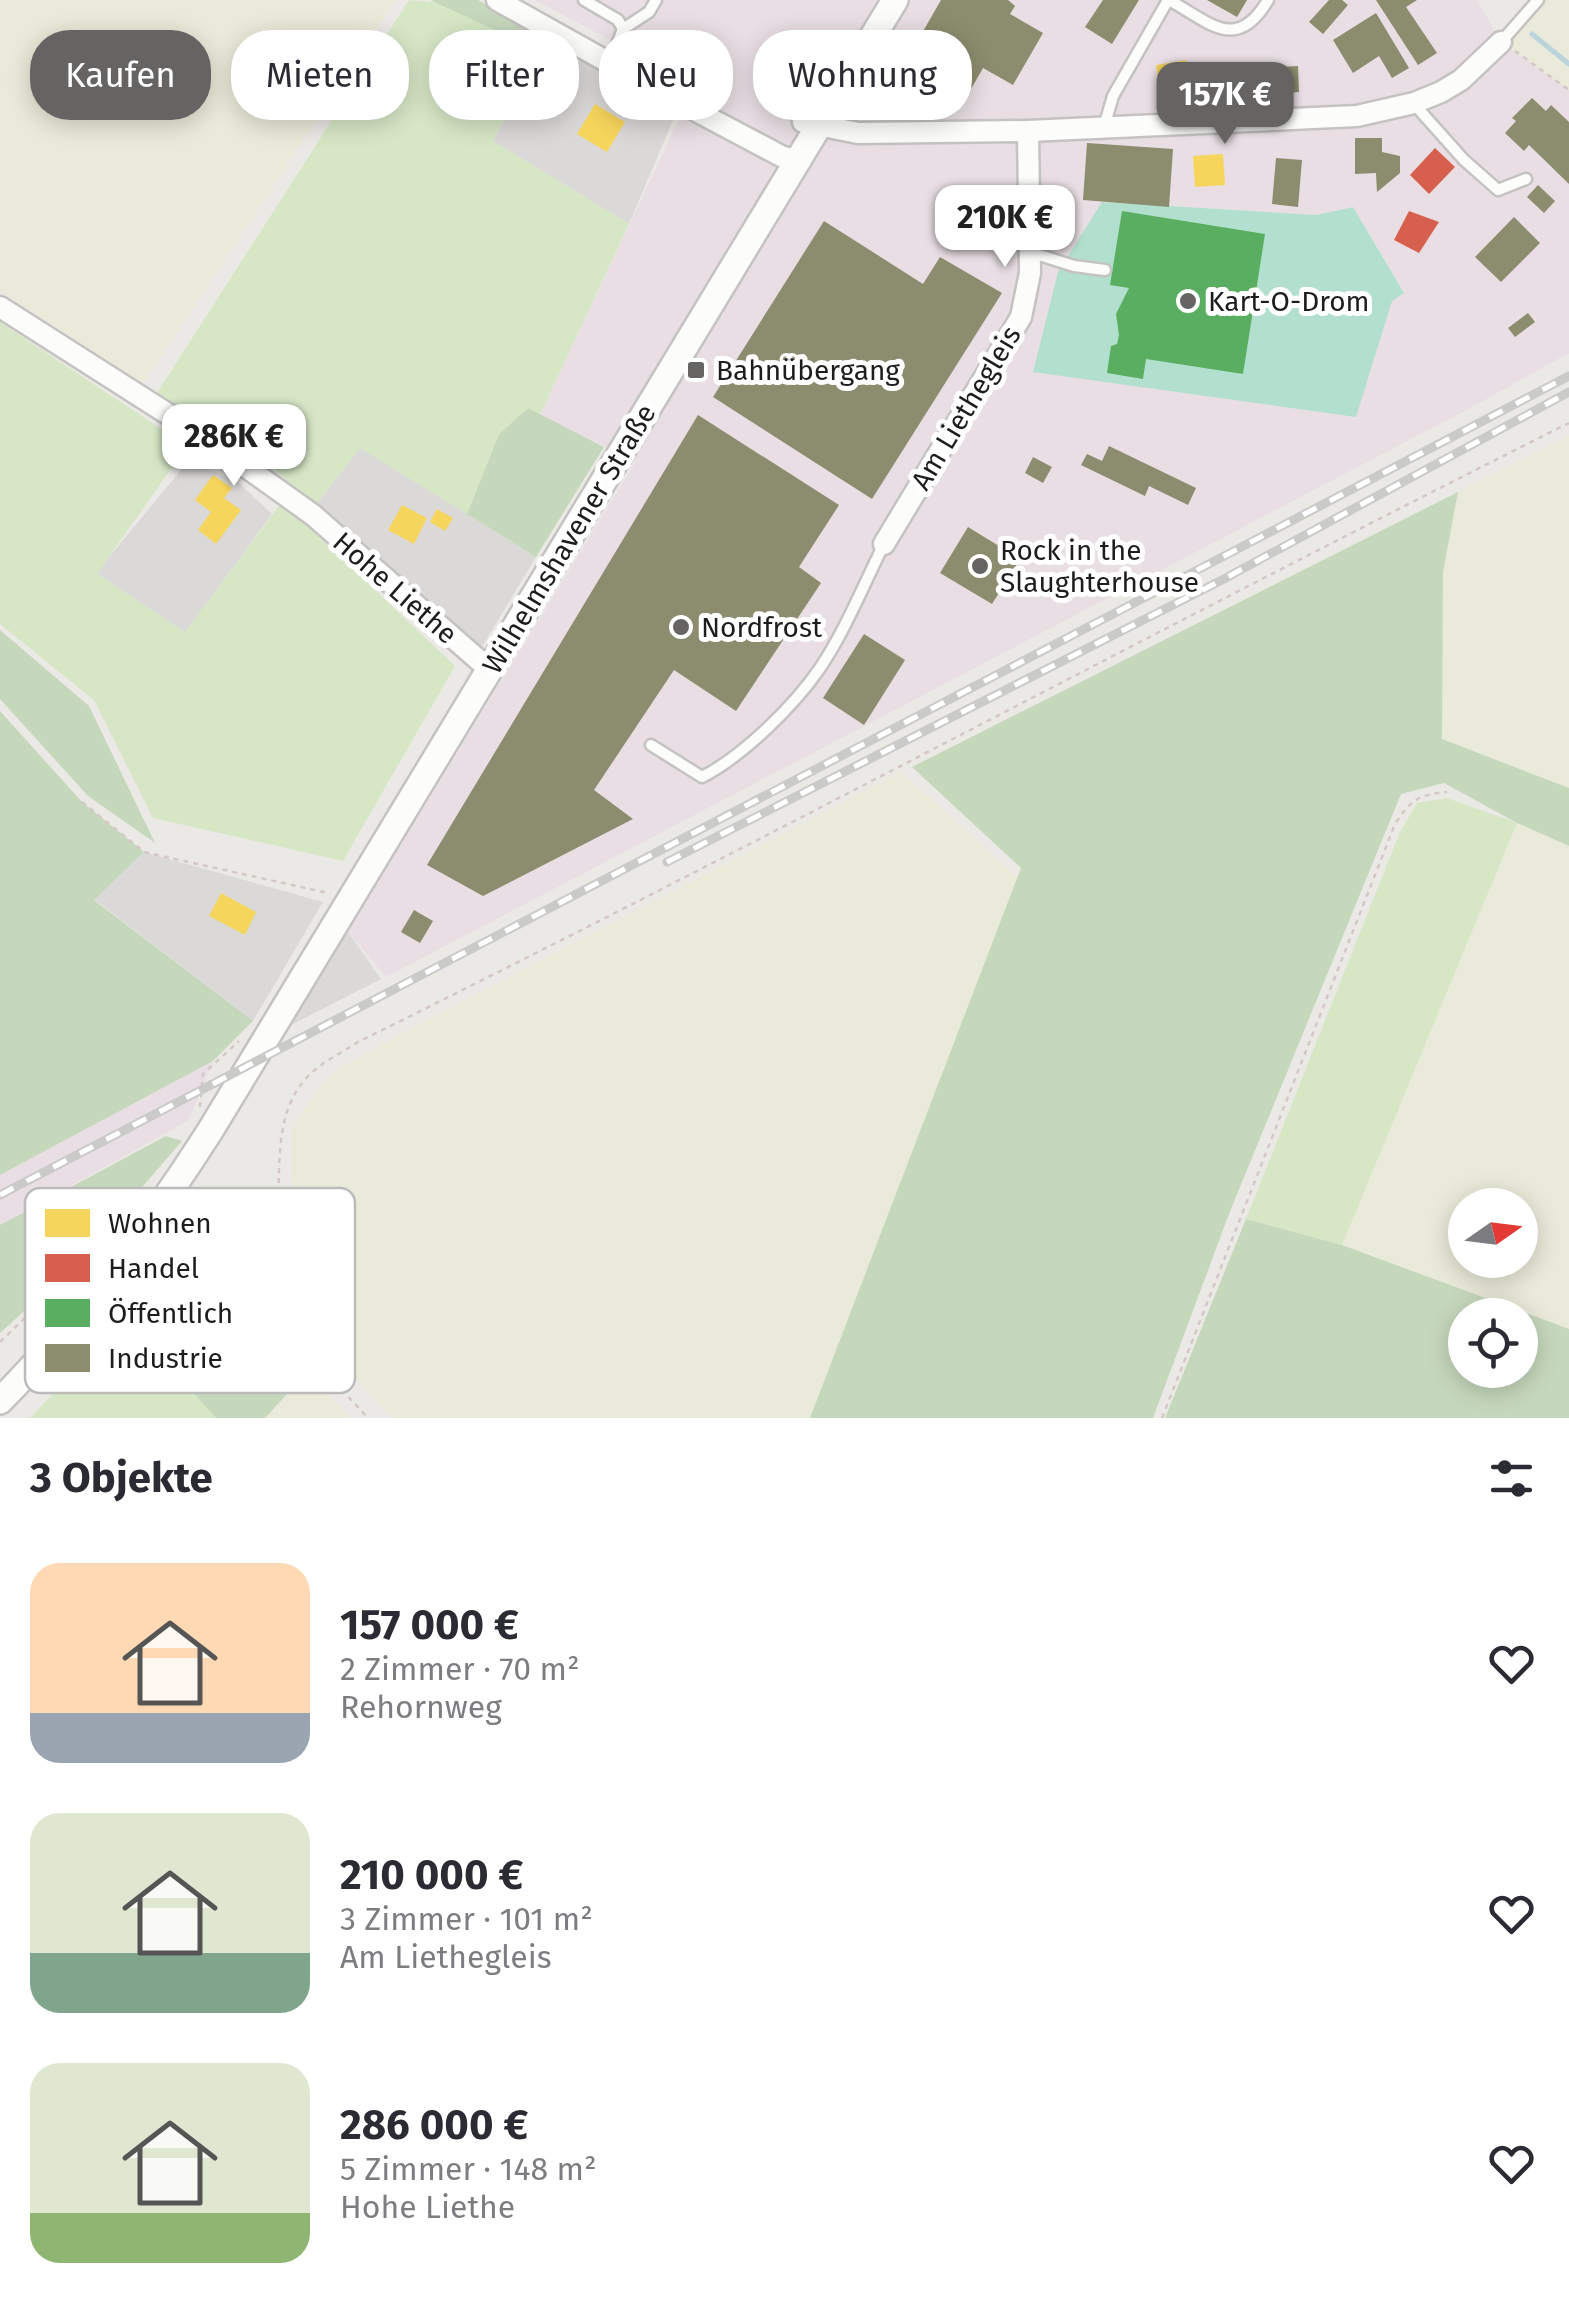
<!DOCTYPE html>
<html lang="de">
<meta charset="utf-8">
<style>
body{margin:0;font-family:"Fira Sans",sans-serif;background:#f7f7f7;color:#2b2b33;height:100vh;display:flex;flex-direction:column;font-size:38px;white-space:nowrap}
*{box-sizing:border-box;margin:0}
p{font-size:32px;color:#7c7c81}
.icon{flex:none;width:55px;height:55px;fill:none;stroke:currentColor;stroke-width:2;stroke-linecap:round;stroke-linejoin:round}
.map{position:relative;height:1418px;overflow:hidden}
.sheet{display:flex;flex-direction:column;background:#fff;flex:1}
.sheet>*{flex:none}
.banner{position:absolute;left:30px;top:30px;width:1000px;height:90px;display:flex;gap:20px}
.needle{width:65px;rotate:76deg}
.buttons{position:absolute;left:1448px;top:1188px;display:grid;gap:20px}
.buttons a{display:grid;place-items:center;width:90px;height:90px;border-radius:50%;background:#fff;box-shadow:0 5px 25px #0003;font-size:50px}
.price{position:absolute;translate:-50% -85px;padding:0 22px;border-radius:20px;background:#fff;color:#222;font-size:32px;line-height:65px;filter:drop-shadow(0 2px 5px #0008)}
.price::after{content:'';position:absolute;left:50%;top:60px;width:30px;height:22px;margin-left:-15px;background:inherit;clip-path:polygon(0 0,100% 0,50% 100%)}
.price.active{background:#656463;color:#fff}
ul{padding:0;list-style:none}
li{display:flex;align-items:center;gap:30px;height:250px;padding:0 30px}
li span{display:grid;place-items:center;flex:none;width:280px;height:200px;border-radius:30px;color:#555}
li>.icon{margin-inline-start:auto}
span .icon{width:120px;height:120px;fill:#fffc;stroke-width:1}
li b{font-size:42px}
h2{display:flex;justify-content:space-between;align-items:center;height:120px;padding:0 30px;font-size:42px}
.chip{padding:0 35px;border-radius:40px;background:#fff;box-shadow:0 5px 25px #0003;font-size:35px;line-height:90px}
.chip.active{background:#656463;color:#fff}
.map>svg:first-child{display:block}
</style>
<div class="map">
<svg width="1569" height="1418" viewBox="0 0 1569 1418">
<rect width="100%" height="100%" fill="#ebe9e5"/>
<g fill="#dad9d7">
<path d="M551,40L677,111L629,224L493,141L541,51Z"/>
<path d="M360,447L536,557L480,650L316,505Z"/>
<path d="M190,459L240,484L272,514L185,633L96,573Z"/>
<path d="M144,852L323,902L253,1021L94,899Z"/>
<path d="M348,932L381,979L287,1027Z"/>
</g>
<g fill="#e8dee3" fill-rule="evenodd">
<path d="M535,0H1477L1501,42L1569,90V353L1472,407L386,977L348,932L636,461L540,415L695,85ZM1102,202L1316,215L1353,207L1404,292L1392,300Z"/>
<path d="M213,1061L189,1120L0,1225V1175Z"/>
</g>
<g fill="#e9ead9" fill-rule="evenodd">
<path d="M0,0H396L143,383L0,291Z"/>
<path d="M1538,0H1569V90L1501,42Z"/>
<path d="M1569,436V788L1442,739L1443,572L1458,492Z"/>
<path d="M901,772L1018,878L810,1418H393L255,1275L283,1245L293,1216L292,1131L311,1099L333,1073L393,1038Z"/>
<path d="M1517,823L1569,846V1329L1342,1245ZM1465,1205H1520V1260H1465Z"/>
<path d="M309,1373L351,1418H265Z"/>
</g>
<g fill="#d7e7c6">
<path d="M409,0L441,3L541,51L493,141L629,224L540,415L528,408L499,434L467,514L360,448L316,505L258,456L157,393Z"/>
<path d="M0,322L187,446L97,574L185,632L282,502L455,666L343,861L153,818L94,700L0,624Z"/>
<path d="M1447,798L1517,823L1342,1245L1246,1219L1400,832L1417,803Z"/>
<path d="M126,1317L216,1418H30Z"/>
</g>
<g fill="#c6d8bc" fill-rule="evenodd">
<path d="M430,0H478L551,40L541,51Z"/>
<path d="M528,408L604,447L536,557L467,514L499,434Z"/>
<path d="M1458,492L1443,572L1442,739L1569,788V846L1517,823L1444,783L1401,794L1229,1214L1153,1418H810L1021,868L912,767Z"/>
<path d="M0,630L89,706L155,843L88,796L0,699Z"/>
<path d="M0,711L82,802L144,852L94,900L253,1021L213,1061L0,1175Z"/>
<path d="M166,1136L182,1141L72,1268L0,1333V1225Z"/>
<path d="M1246,1219L1342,1245L1569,1329V1418H1165ZM1465,1315H1520V1370H1465Z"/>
<path d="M169,1221L313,1366L265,1418H216L111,1301Z"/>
</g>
<path fill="#b3e0ce" d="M1102,202L1316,215L1353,207L1404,293L1392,301L1356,417L1033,372L1058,272Z"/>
<g fill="#f6d55c">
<path d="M1186,60L1192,91L1161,97L1156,65Z"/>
<path d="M595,104L625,122L607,152L577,134Z"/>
<path d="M1223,154L1225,185L1195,187L1193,156Z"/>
<path d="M213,475L232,488L224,498L241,510L216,544L198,530L211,512L195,500Z"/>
<path d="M402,505L427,518L414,544L388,530Z"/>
<path d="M437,509L453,518L445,531L430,522Z"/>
<path d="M221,893L256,912L245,935L209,916Z"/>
</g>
<g fill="#d6604d">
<path d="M1435,148L1455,167L1429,194L1410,175Z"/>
<path d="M1409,211L1439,222L1419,253L1394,240Z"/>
</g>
<path fill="#5aae61" d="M1122,211L1265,234L1243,374L1146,359L1143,379L1107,373L1111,346L1117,344L1119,335L1116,314L1129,288L1110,285Z"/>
<g fill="#8c8c6e">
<path d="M941,0H1008L1015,6L1010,14L1043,33L1013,85L983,68L971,89L910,54Z"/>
<path d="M1103,0H1139L1112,44L1085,27Z"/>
<path d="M1207,0H1247L1237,17Z"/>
<path d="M1329,0H1342L1348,5L1323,34L1309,22Z"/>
<path d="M1376,0H1417L1406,7L1437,53L1418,65Z"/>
<path d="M1376,13L1409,68L1392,78L1379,56L1353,73L1333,40Z"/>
<path d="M1298,66L1299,92L1269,94L1268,68Z"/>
<path d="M1532,98L1546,111L1551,105L1569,122V184L1529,145L1524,151L1505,133L1516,121L1512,118Z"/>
<path d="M1355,138H1382V152L1400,156V173L1377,192L1376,173L1355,174Z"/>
<path d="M1087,143L1173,149L1169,207L1083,200Z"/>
<path d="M1276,158L1302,160L1298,207L1272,204Z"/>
<path d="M1538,185L1555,201L1544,213L1527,197Z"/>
<path d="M1514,217L1540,243L1501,282L1475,257Z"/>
<path d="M824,221L923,284L940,257L1002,293L872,499L713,397Z"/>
<path d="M1528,313L1535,322L1515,337L1508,328Z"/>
<path d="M698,415L839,505L799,567L821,583L736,711L674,670L594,790L633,819L483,896L427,865Z"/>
<path d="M1109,446L1196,488L1188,505L1149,486L1145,496L1081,465L1087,454L1102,461Z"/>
<path d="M1033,457L1052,467L1043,483L1025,473Z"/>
<path d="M968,527L1020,559L992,604L940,573Z"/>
<path d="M864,634L905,660L864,725L823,698Z"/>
<path d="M414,910L433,921L420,943L401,932Z"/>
</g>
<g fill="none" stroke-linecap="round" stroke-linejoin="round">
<path stroke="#bbd4dc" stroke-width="5" d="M1532,34L1569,64"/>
<g stroke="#c4c3c1" stroke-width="15">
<g id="service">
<path d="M584,0L618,20L623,29L610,62"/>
<path d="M1169,0C1210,23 1237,53 1268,0"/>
<path d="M623,29L649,12L656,0"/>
<path d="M1501,42L1538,0"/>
<path d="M1414,104L1464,160L1498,190L1526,179"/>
<path d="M1104,127L1113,96L1168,0"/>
<path d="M1030,252L1074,266L1105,270"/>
<path d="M651,745L702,777C743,756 794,706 820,668C844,633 865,582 884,544"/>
</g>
</g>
<g stroke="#c4c3c1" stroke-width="25">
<g id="minor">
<path d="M497,0L681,103L781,156L800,162"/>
<path d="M803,122L858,133L1028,131L1030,273L1021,317L884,544"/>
<path d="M1028,131L1357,116L1414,103L1441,92L1461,80L1501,42"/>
<path d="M0,307L207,439L313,515L490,670"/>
</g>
</g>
<g stroke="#c4c3c1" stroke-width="30">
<path id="tertiary" d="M0,1401C81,1319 148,1228 210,1131L895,0"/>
</g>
<g stroke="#d4c8c6" stroke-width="2.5" stroke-dasharray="5 5" stroke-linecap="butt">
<path d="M1515,51L1569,90"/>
<path d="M82,802L144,852L328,893"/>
<path d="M200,1107L203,1074L239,1041"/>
<path d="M175,1217L233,1272L368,1418"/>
<path d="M233,1272L275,1240C285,1185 265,1110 316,1069C328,1059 343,1052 356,1043C763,842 1163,626 1569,423"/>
<path d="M0,1342L93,1252L132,1207"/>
<path d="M1162,1418L1395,824C1411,800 1417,795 1447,792"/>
</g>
<use href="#service" stroke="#fcfcfb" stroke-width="10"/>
<use href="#minor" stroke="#fcfcfb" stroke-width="20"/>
<use href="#tertiary" stroke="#fcfcfb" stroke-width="25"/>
<g stroke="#cacac9" stroke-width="9">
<g id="rail">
<path d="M667,862L1222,580L1569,392"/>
<path d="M0,1195L1569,376"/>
</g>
</g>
<use href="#rail" stroke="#fff" stroke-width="5" stroke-dasharray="15" stroke-linecap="butt"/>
</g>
<g fill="#656463" stroke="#fff" stroke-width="4">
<circle cx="1188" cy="301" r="10"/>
<rect x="686" y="360" width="20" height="20" rx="5"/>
<circle cx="980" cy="566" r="10"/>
<circle cx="681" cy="627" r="10"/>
</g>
<g text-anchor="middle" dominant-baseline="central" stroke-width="10" stroke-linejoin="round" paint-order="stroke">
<g font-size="28" fill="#1d1d1d" stroke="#fff" text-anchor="start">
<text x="1208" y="301">Kart-O-Drom</text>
<text x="716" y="370">Bahnübergang</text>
<text x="1000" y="550">Rock in the<tspan x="1000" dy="32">Slaughterhouse</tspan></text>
<text x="701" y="627">Nordfrost</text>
</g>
<g font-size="28" fill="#1d1d1d" stroke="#fff">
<text transform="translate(966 408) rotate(-59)">Am Liethegleis</text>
<text transform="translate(569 539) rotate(-59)">Wilhelmshavener Straße</text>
<text transform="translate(395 588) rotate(41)">Hohe Liethe</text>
</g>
</g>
<rect x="25" y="1188" width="330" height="205" rx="15" fill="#fff" stroke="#bbb" stroke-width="2.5"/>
<rect x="45" y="1209" width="45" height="28" fill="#f6d55c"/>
<rect x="45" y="1254" width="45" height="28" fill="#d6604d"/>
<rect x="45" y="1299" width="45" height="28" fill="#5aae61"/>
<rect x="45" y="1344" width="45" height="28" fill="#8c8c6e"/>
<g font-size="28" fill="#1d1d1d">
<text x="108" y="1233">Wohnen</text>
<text x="108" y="1278">Handel</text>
<text x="108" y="1323">Öffentlich</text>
<text x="108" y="1368">Industrie</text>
</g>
</svg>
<div class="buttons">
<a><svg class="needle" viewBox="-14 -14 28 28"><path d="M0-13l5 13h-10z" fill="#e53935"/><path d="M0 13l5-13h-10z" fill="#7c7c81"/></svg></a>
<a><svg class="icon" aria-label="locate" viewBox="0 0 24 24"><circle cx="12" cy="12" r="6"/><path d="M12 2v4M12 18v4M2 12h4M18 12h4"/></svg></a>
</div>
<b class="price active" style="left:1225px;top:147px">157K €</b>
<b class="price" style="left:1005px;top:270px">210K €</b>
<b class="price" style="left:234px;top:489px">286K €</b>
<div class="banner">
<a class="chip active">Kaufen</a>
<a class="chip">Mieten</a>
<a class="chip">Filter</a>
<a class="chip">Neu</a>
<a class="chip">Wohnung</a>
</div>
</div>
<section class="sheet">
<h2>3 Objekte<svg class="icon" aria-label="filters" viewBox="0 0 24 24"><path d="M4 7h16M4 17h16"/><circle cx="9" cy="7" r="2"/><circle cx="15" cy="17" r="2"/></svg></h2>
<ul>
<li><span style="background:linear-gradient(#ffd9b3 75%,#9aa5b1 0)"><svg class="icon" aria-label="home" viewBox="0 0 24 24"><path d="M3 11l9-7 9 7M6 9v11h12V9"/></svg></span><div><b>157 000 €</b><p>2 Zimmer · 70 m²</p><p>Rehornweg</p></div><svg class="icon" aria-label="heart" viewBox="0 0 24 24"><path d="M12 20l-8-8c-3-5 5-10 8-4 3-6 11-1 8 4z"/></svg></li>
<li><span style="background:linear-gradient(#dfe7d0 70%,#7fa58c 0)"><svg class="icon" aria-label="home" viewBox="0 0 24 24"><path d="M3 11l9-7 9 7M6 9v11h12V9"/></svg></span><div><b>210 000 €</b><p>3 Zimmer · 101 m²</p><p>Am Liethegleis</p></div><svg class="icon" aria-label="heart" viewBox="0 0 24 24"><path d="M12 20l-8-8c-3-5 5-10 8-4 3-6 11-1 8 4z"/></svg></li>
<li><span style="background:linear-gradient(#dfe7d0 75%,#8fb573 0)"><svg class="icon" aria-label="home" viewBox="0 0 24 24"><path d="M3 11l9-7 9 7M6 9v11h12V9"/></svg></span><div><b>286 000 €</b><p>5 Zimmer · 148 m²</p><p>Hohe Liethe</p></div><svg class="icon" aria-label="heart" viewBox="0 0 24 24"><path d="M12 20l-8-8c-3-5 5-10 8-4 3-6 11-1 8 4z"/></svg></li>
</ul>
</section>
